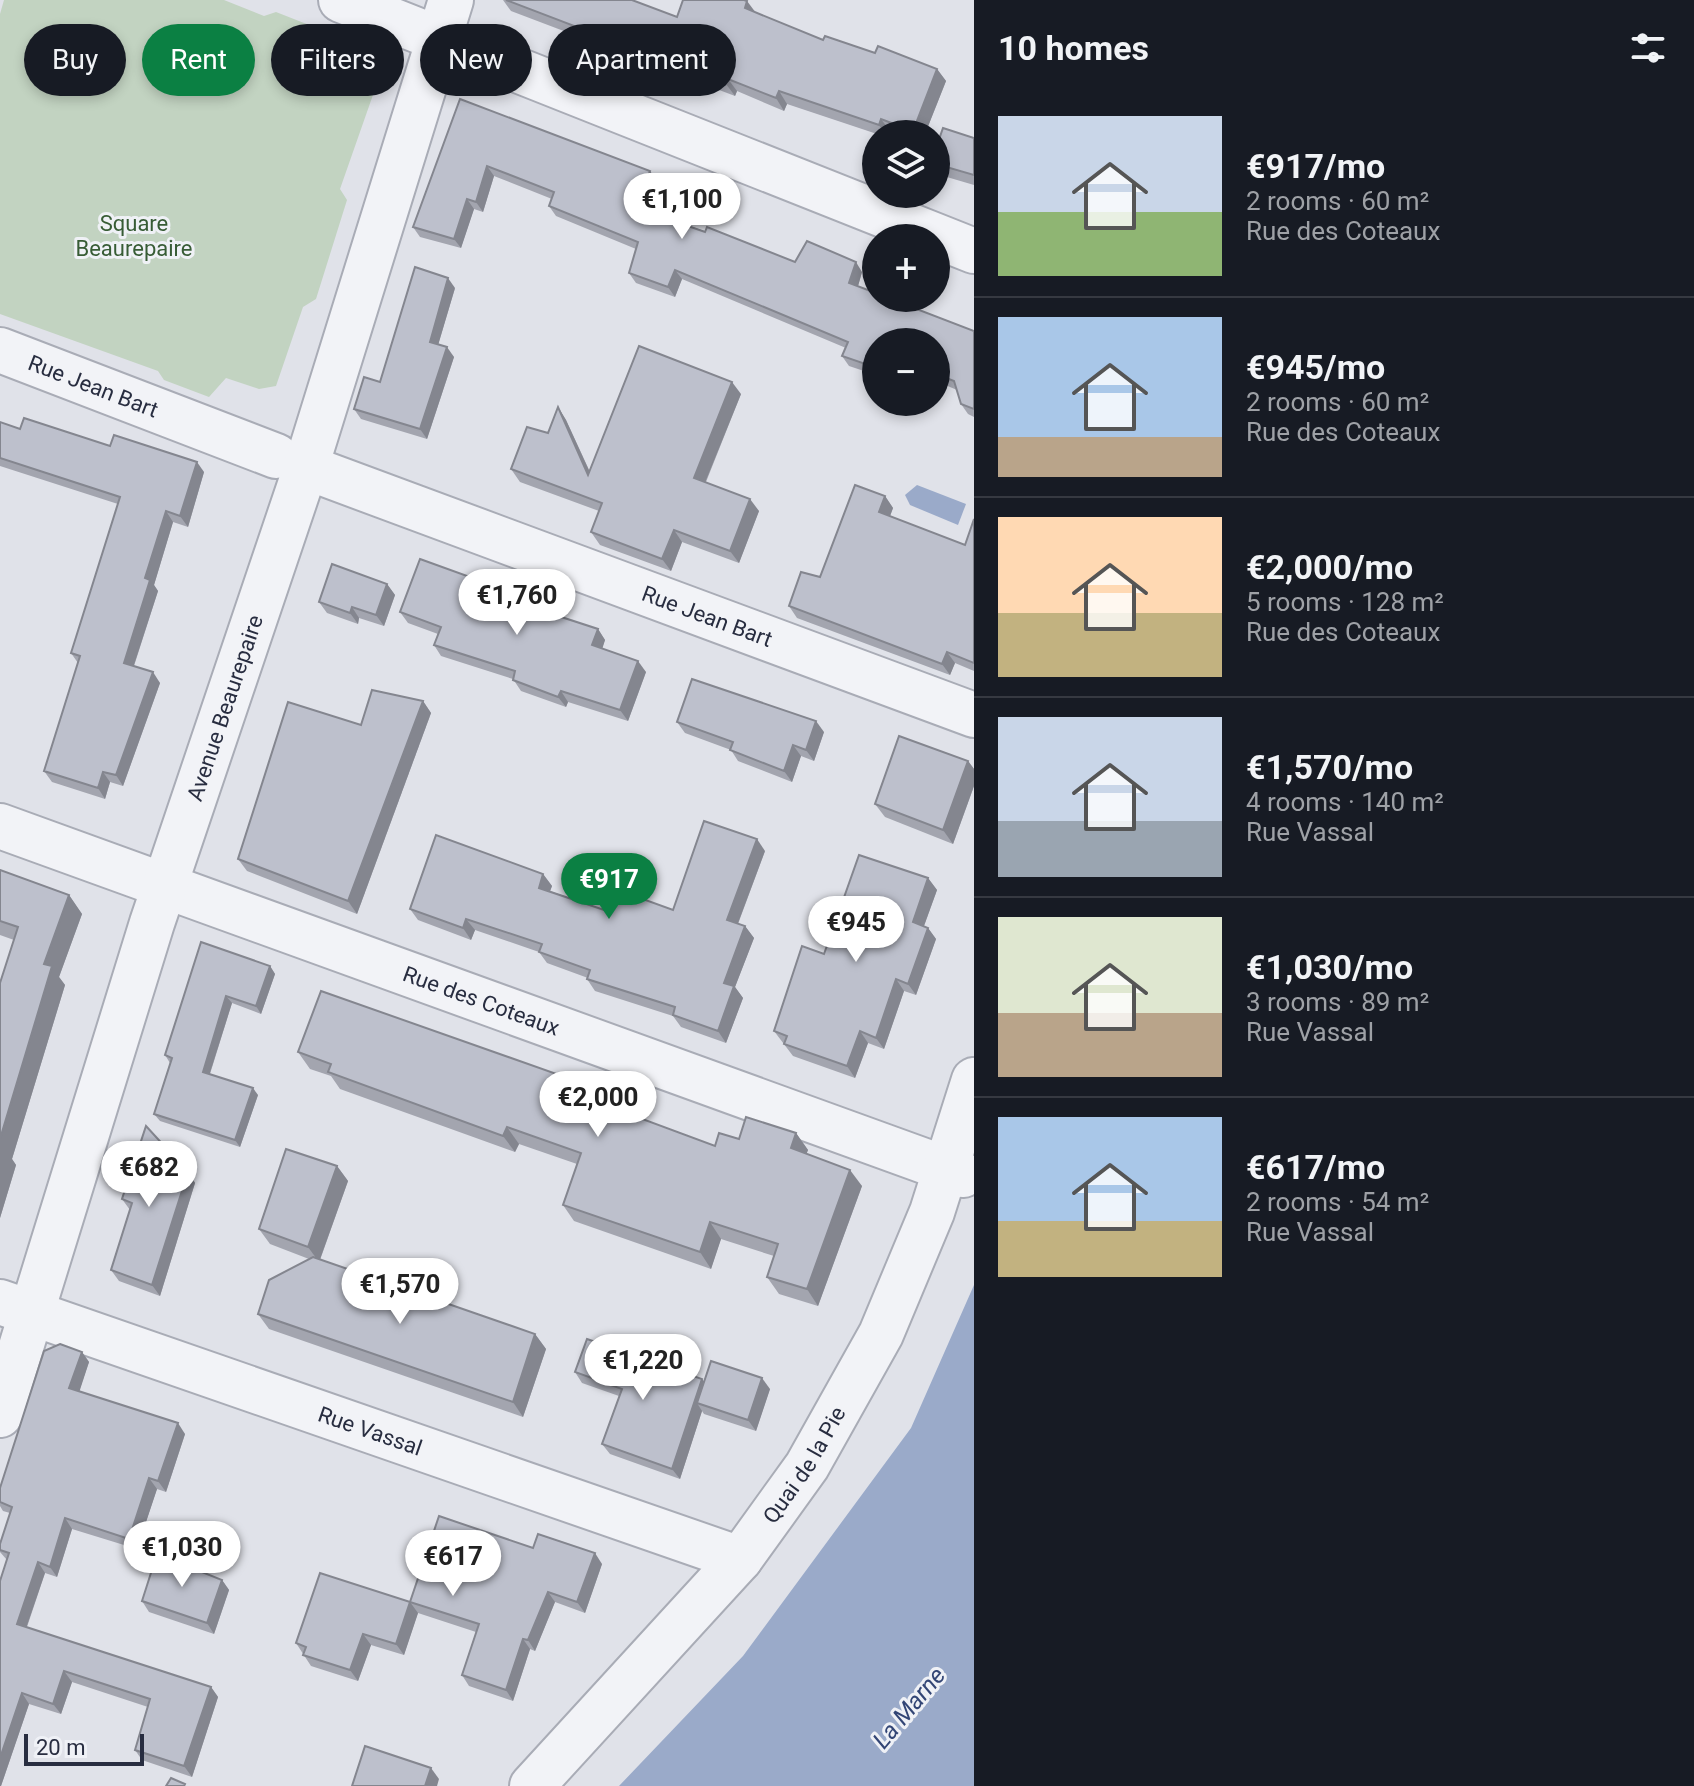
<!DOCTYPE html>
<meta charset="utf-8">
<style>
body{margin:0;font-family:Roboto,sans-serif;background:#242831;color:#f1f3f6;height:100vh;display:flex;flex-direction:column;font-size:30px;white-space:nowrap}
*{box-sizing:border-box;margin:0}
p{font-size:26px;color:#9ea1a6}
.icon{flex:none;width:44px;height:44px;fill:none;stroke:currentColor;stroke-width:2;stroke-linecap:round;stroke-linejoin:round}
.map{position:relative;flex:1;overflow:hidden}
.details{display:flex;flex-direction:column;background:#171b24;width:720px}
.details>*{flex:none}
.banner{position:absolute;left:24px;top:24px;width:760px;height:72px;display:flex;gap:16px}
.tools{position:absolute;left:862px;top:120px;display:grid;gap:16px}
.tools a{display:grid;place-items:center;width:88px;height:88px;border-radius:50%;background:#171b24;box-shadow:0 4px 12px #0003;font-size:40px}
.scale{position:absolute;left:24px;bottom:20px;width:120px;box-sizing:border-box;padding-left:8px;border:4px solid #282d40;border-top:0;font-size:22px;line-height:28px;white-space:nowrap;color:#282d40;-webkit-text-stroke:6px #eff1f6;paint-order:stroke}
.price{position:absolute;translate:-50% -68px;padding:0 18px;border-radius:28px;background:#fff;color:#222;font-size:26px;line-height:52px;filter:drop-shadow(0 2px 4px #0008)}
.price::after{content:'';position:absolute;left:50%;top:48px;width:24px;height:18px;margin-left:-12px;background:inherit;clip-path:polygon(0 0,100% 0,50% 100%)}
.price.selected{background:#0b8043;color:#fff}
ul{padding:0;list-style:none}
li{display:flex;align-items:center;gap:24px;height:200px;padding:0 24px}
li+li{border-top:2px solid #363941}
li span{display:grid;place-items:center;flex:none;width:224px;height:160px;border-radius:0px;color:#555}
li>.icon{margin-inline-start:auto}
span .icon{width:96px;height:96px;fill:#fffc;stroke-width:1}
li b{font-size:34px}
h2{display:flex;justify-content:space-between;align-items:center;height:96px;padding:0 24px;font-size:34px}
.pill{padding:0 28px;border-radius:36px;background:#171b24;box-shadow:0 4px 12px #0003;font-size:28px;line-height:72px}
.pill.selected{background:#0b8043;color:#fff}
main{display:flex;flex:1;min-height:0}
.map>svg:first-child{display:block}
</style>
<main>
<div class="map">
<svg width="974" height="1786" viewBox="0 0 974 1786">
<rect width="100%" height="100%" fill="#e0e2e9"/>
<path fill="#c2d3c1" d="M4,0H224L264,16L276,12L378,52L381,72L340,189L347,200L316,299L303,307L276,386L259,389L226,378L209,397L164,380L158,371L0,314V14Z"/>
<g fill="#9aaac9">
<path d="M917,485L966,504L958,525L910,505L905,495Z"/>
<path d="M974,1285V1786H619L743,1656L911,1428Z"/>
</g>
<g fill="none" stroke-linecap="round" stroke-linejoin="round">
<g stroke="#a9acb6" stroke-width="48">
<g id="minor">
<path d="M341,0L974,251"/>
<path id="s1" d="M0,350L276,456"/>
<path id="s2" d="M306,467L974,715"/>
<path id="s3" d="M0,826L963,1175"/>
<path id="s4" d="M0,1302L740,1559"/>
<path id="s5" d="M0,1415L152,923L306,467L451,0"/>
<path id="s6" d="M532,1786L740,1559L807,1466L881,1334L932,1212L974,1080"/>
</g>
</g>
<use href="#minor" stroke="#f2f3f7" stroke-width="44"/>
</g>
<g fill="#a3a5af">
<path d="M503,0H632L677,17L755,12L823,40L937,69L946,81L925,134H898L890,131L888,134H877L787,104L784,111L737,91L735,96L511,11Z"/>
<path d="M460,99L650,171L657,181L646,211L795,262L862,272L858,286L974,331V417L968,414L961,404L957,390L936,381V342H876V375L849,366L842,356L846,348L682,279L675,297L636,283L629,273L636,249L556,216L549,206L552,199L494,176L483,212L474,209L461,248L420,237L413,227Z"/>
<path d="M974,138V185L940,175L936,170V148Z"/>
<path d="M455,288L438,345L454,357L427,439L361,419L354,409L380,382Z"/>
<path d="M741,394L706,482L759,511L739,563L682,542L671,571L600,545L591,532L599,511L520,482L511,469L548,433L558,407L566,420L590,472Z"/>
<path d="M0,422L20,429L110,446L204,472L188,527L173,522L154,585L158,591L134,666L160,683L123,786L110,782L105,799L52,782L44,771L78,663L71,653L118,504L0,466Z"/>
<path d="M885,496L893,508L890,516L965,545L974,519V671L955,663L950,675L797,618L789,606L820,577Z"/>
<path d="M387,584L395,595L384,626L359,618L358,624L327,613L319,602Z"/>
<path d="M506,590L513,601L598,629L605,640L602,648L646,672L628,721L568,702L566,707L521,691L513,679L441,656L434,645L438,634L408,623L400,612Z"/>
<path d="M423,701L431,713L357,914L247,871L238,859L361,725Z"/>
<path d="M677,722L824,732L814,761L801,756L792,782L738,761L731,750L685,733Z"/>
<path d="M968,761L974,769V786L953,844L885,817L875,804Z"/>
<path d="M765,851L738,924L745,926L754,938L735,987L743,998L726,1043L681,1027L673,1016L595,991L587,979L588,978L547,963L539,952L475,930L471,940L418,920L410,909L543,874L552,886L550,891L610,912L673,910Z"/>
<path d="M0,870L69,895L82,914L59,977L65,985L12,1159L16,1165L0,1218V983L14,940L0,935Z"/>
<path d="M928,878L937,890L924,926L928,928L936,939L916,995L904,991L884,1049L868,1043L855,1078L793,1056L774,1031L824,954Z"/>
<path d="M201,942L270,966L275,974L261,1014L232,1003L210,1074L258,1095L240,1147L160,1121L154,1114L170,1063L165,1055Z"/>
<path d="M298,1052L568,1078L580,1096L715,1146L739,1139L796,1133L808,1150L806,1154L862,1186L818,1306L779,1294L767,1277L774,1256L721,1239L711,1269L574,1221L563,1205L577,1164L519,1144L515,1152L340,1089L331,1076L310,1069Z"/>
<path d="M337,1166L348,1181L320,1260L535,1334L546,1349L523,1417L269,1329L258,1314L309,1259L270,1244L259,1229Z"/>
<path d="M188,1172L195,1183L160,1296L119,1281L111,1270L130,1210L122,1199Z"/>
<path d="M82,1352L89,1362L79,1391L185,1434L166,1492L157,1489L137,1549L72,1529L57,1577L45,1573L27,1627L211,1687L218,1697L192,1777L142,1760L135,1750L148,1707L72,1682L61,1714L29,1704L1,1786L7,1560L0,1552V1544L10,1513L3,1511L0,1506V1488Z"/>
<path d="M575,1372L704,1381L770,1389L756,1431L704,1414L702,1411L680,1479L610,1454L602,1444L619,1396L582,1383Z"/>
<path d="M533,1548L602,1564L585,1613L555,1602L535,1651L530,1649L513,1701L469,1686L462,1675L476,1632L418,1613L404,1655L371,1645L358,1681L311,1666L296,1643L410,1602Z"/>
<path d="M222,1580L229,1590L214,1634L149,1612L142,1601Z"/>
</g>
<g fill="#84868f">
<path d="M747,1L756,13L745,8Z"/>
<path d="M937,69L946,81L925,134H915L913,131Z"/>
<path d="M728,79L737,91L735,96L726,84Z"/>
<path d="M779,91L787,104L784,111L776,98Z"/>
<path d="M881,119L890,131L888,134H885L879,125Z"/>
<path d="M487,166L494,176L483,212L476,202Z"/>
<path d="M650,171L657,181L643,218L636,208Z"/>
<path d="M467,199L474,209L461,248L454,239Z"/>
<path d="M856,262L862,272L856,293L849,283Z"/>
<path d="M675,270L682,279L675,297L668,287Z"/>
<path d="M448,278L455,288L436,352L430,342Z"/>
<path d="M447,347L454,357L427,439L420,429Z"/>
<path d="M732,382L741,394L702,490L694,478Z"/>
<path d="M558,407L566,420L597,488L588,475Z"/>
<path d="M197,462L204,472L188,527L180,516Z"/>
<path d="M885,496L893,508L887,524L879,512Z"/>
<path d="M750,499L759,511L739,563L730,551Z"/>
<path d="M166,511L173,522L154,585L158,591L131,674L124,663L145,578Z"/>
<path d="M674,530L682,542L671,571L662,559Z"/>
<path d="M387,584L395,595L384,626L376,615Z"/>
<path d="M506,590L513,601L510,609L503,598Z"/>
<path d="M352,607L359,618L358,624L350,613Z"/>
<path d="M598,629L605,640L600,656L592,645Z"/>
<path d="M947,652L955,663L950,675L942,664Z"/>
<path d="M638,661L646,672L628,721L620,710Z"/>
<path d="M153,672L160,683L123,786L116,775Z"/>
<path d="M561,691L568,702L566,707L558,697Z"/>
<path d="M423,701L431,713L357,914L348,901Z"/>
<path d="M816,721L824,732L814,761L806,750Z"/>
<path d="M793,745L801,756L792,782L784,771Z"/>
<path d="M968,761L974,769V786L953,844L943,830Z"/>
<path d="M103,772L110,782L105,799L98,788Z"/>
<path d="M757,839L765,851L735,931L727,920Z"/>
<path d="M543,874L552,886L547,899L539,888Z"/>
<path d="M928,878L937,890L921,934L913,922Z"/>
<path d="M69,895L82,914L59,977L65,985L12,1159L16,1165L0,1218V1139L44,964Z"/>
<path d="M466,919L475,930L471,940L463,928Z"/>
<path d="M745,926L754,938L735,987L743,998L726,1043L718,1031L724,983Z"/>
<path d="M928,928L936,939L916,995L908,984Z"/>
<path d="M270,966L275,974L261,1014L256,1006Z"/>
<path d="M896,979L904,991L884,1049L876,1038Z"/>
<path d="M226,996L232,1003L208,1079L203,1072Z"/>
<path d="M860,1031L868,1043L855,1078L847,1066Z"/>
<path d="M568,1078L580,1095L576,1107L564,1090Z"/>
<path d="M253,1088L258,1095L240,1147L235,1140Z"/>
<path d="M507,1127L519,1144L515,1152L503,1136Z"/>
<path d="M796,1133L808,1150L802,1165L791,1148Z"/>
<path d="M337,1166L348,1181L319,1262L308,1247Z"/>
<path d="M850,1170L862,1186L818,1306L807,1289Z"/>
<path d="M188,1172L195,1183L160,1296L152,1285Z"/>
<path d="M710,1222L721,1239L711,1269L700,1252Z"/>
<path d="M535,1334L546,1349L523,1417L513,1402Z"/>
<path d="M82,1352L89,1362L77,1399L69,1388Z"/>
<path d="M762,1378L770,1389L756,1431L748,1420Z"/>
<path d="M702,1379L710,1389L697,1403L702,1411L680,1479L672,1469Z"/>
<path d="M178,1423L185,1434L166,1492L158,1481Z"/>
<path d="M149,1478L157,1489L137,1549L129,1539Z"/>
<path d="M65,1518L72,1529L57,1577L50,1567Z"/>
<path d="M595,1553L602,1564L585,1613L577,1602Z"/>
<path d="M38,1562L45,1573L24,1634L17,1624Z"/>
<path d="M222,1580L229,1590L214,1634L207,1623Z"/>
<path d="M548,1592L555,1602L535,1651L528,1640Z"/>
<path d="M410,1602L418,1613L404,1655L396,1644Z"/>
<path d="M363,1634L371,1645L358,1681L350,1670Z"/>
<path d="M523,1639L530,1649L513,1701L506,1690Z"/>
<path d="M64,1671L72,1682L61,1714L53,1704Z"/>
<path d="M211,1687L218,1697L192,1777L184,1766Z"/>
<path d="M22,1693L29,1704L1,1786H0V1758Z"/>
<path d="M431,1768L439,1779L437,1786H425Z"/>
</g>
<g fill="#bdc0cc" stroke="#84868f" stroke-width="2">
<path d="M506,0H632L677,17L683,0H744L747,1L745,8L823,40L825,36L875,53L878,46L937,69L913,131L881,119L879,125L779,91L776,98L728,79L726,84Z"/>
<path d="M460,99L650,171L636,208L705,232L707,227L795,262L807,241L856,262L849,283L876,293V298H888L974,331V409L961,404L954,381L936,374V342H876V366L874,367L842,356L848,342L675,270L668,287L629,273L638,242L549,206L554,192L487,166L476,202L467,199L454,239L413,227Z"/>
<path d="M943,128L974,138V175L936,164V148Z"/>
<path d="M415,267L448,278L430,342L447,347L420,429L354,409L364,377L380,382Z"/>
<path d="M639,346L732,382L694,478L750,499L730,551L674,530L662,559L591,532L602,503L511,469L527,427L548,433L558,407L588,475Z"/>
<path d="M24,418L110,446L114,435L197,462L180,516L166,511L145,578L150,580L124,663L153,672L116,775L103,772L98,788L44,771L80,656L71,653L120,497L0,458V422L20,429Z"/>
<path d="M855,485L885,496L879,512L965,545L974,519V663L947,652L942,664L789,606L801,572L820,577Z"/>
<path d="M420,559L506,590L503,598L598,629L592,645L638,661L620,710L561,691L558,697L513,680L515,671L434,645L441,627L400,612Z"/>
<path d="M332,564L387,584L376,615L352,607L350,613L319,602Z"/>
<path d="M692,679L816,721L806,750L793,745L784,771L730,750L733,742L677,722Z"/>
<path d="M372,690L423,701L348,901L238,859L288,702L361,725Z"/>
<path d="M899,736L968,761L943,830L875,804Z"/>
<path d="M704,821L757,839L727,920L745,926L724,983L734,986L718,1031L673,1015L675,1007L587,979L590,970L539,952L542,944L466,919L463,928L410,909L436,835L543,874L539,888L610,912L618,890L673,910Z"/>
<path d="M859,855L928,878L913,922L928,928L908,984L896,979L876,1038L860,1031L847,1066L784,1044L787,1036L774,1031L802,946L824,954Z"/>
<path d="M0,870L69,895L44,964L52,966L0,1139V983L18,927L0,921Z"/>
<path d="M201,942L270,966L256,1006L226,996L203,1072L253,1088L235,1140L154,1114L172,1058L165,1055Z"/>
<path d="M321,991L568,1078L564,1090L715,1146L719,1133L739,1139L746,1117L796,1133L791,1148L850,1170L807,1289L767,1277L778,1244L710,1222L700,1252L563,1205L581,1153L507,1127L503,1136L328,1072L331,1064L298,1052Z"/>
<path d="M146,1126L188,1172L152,1285L111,1270L132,1203L122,1199Z"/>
<path d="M286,1149L337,1166L308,1247L259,1229Z"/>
<path d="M313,1257L535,1334L513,1402L258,1314L269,1280Z"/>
<path d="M587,1339L702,1379L672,1469L602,1444L622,1389L575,1372Z"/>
<path d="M60,1344L82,1352L69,1388L178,1423L158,1481L149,1478L129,1539L65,1518L50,1567L38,1562L17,1624L211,1687L184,1766L135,1750L150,1699L64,1671L53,1704L22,1693L0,1758V1581L9,1553L0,1550V1544L12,1507L0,1502V1488L44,1351Z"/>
<path d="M711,1361L762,1378L748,1420L697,1403Z"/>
<path d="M439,1516L533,1548L538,1534L595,1553L577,1602L548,1592L528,1640L523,1639L506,1690L462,1675L479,1624L410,1602L396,1644L363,1634L350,1670L303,1655L306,1647L296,1643L320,1573L410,1602Z"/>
<path d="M157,1554L222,1580L207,1623L142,1601Z"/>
<path d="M365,1746L431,1768L425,1786H352Z"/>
<path d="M171,1778L185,1784L184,1786H166Z"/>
</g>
<g text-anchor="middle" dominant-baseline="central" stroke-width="6" stroke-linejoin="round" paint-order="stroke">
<g font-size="22" fill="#375c35" stroke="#eff1f6">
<text x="134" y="223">Square<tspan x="134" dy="25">Beaurepaire</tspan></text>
</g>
<g font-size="22" fill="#282d40" stroke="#eff1f6">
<text stroke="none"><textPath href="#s1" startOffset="100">Rue Jean Bart</textPath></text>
<text stroke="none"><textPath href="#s2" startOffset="428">Rue Jean Bart</textPath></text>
<text stroke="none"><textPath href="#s5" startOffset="742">Avenue Beaurepaire</textPath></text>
<text stroke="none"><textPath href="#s3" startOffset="512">Rue des Coteaux</textPath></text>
<text stroke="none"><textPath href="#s4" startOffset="392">Rue Vassal</textPath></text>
<text stroke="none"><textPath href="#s6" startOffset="422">Quai de la Pie</textPath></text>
</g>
<g font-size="24" font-style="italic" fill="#324575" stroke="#eff1f6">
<text transform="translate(909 1708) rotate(-50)">La Marne</text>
</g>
</g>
</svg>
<div class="tools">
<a><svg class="icon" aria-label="layers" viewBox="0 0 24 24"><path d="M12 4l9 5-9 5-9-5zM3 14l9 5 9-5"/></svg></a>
<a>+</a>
<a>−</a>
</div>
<div class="scale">20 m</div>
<b class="price" style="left:682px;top:241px">€1,100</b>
<b class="price" style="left:517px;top:637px">€1,760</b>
<b class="price selected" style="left:609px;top:921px">€917</b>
<b class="price" style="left:856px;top:964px">€945</b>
<b class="price" style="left:598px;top:1139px">€2,000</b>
<b class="price" style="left:149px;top:1209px">€682</b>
<b class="price" style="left:400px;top:1326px">€1,570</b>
<b class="price" style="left:643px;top:1402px">€1,220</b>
<b class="price" style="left:182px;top:1589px">€1,030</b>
<b class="price" style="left:453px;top:1598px">€617</b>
<div class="banner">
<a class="pill">Buy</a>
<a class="pill selected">Rent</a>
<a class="pill">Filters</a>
<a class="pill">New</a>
<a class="pill">Apartment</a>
</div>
</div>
<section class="details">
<h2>10 homes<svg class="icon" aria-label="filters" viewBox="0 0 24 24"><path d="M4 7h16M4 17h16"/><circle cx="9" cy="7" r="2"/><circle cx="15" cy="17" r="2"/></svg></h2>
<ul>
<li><span style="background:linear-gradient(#c9d6e8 60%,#8fb573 0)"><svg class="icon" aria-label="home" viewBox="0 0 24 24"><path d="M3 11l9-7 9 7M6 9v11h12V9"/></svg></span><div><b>€917/mo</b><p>2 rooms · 60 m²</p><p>Rue des Coteaux</p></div></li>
<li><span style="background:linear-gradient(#a9c7e8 75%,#b9a48a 0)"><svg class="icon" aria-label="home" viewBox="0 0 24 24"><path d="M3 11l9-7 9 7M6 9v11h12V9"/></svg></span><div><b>€945/mo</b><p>2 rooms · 60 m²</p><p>Rue des Coteaux</p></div></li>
<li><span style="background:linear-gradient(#ffd9b3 60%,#c2b280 0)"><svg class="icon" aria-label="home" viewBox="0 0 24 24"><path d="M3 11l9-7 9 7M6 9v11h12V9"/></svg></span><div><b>€2,000/mo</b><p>5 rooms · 128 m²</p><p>Rue des Coteaux</p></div></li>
<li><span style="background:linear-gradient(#c9d6e8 65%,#9aa5b1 0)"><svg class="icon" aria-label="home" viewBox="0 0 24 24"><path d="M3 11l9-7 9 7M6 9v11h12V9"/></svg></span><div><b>€1,570/mo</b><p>4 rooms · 140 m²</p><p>Rue Vassal</p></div></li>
<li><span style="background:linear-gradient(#dfe7d0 60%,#b9a48a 0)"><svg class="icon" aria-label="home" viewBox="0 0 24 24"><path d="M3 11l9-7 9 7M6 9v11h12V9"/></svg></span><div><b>€1,030/mo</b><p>3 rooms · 89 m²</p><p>Rue Vassal</p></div></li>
<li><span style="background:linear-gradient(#a9c7e8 65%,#c2b280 0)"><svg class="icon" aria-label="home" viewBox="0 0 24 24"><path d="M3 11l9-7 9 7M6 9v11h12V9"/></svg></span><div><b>€617/mo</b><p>2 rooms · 54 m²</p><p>Rue Vassal</p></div></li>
</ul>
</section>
</main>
